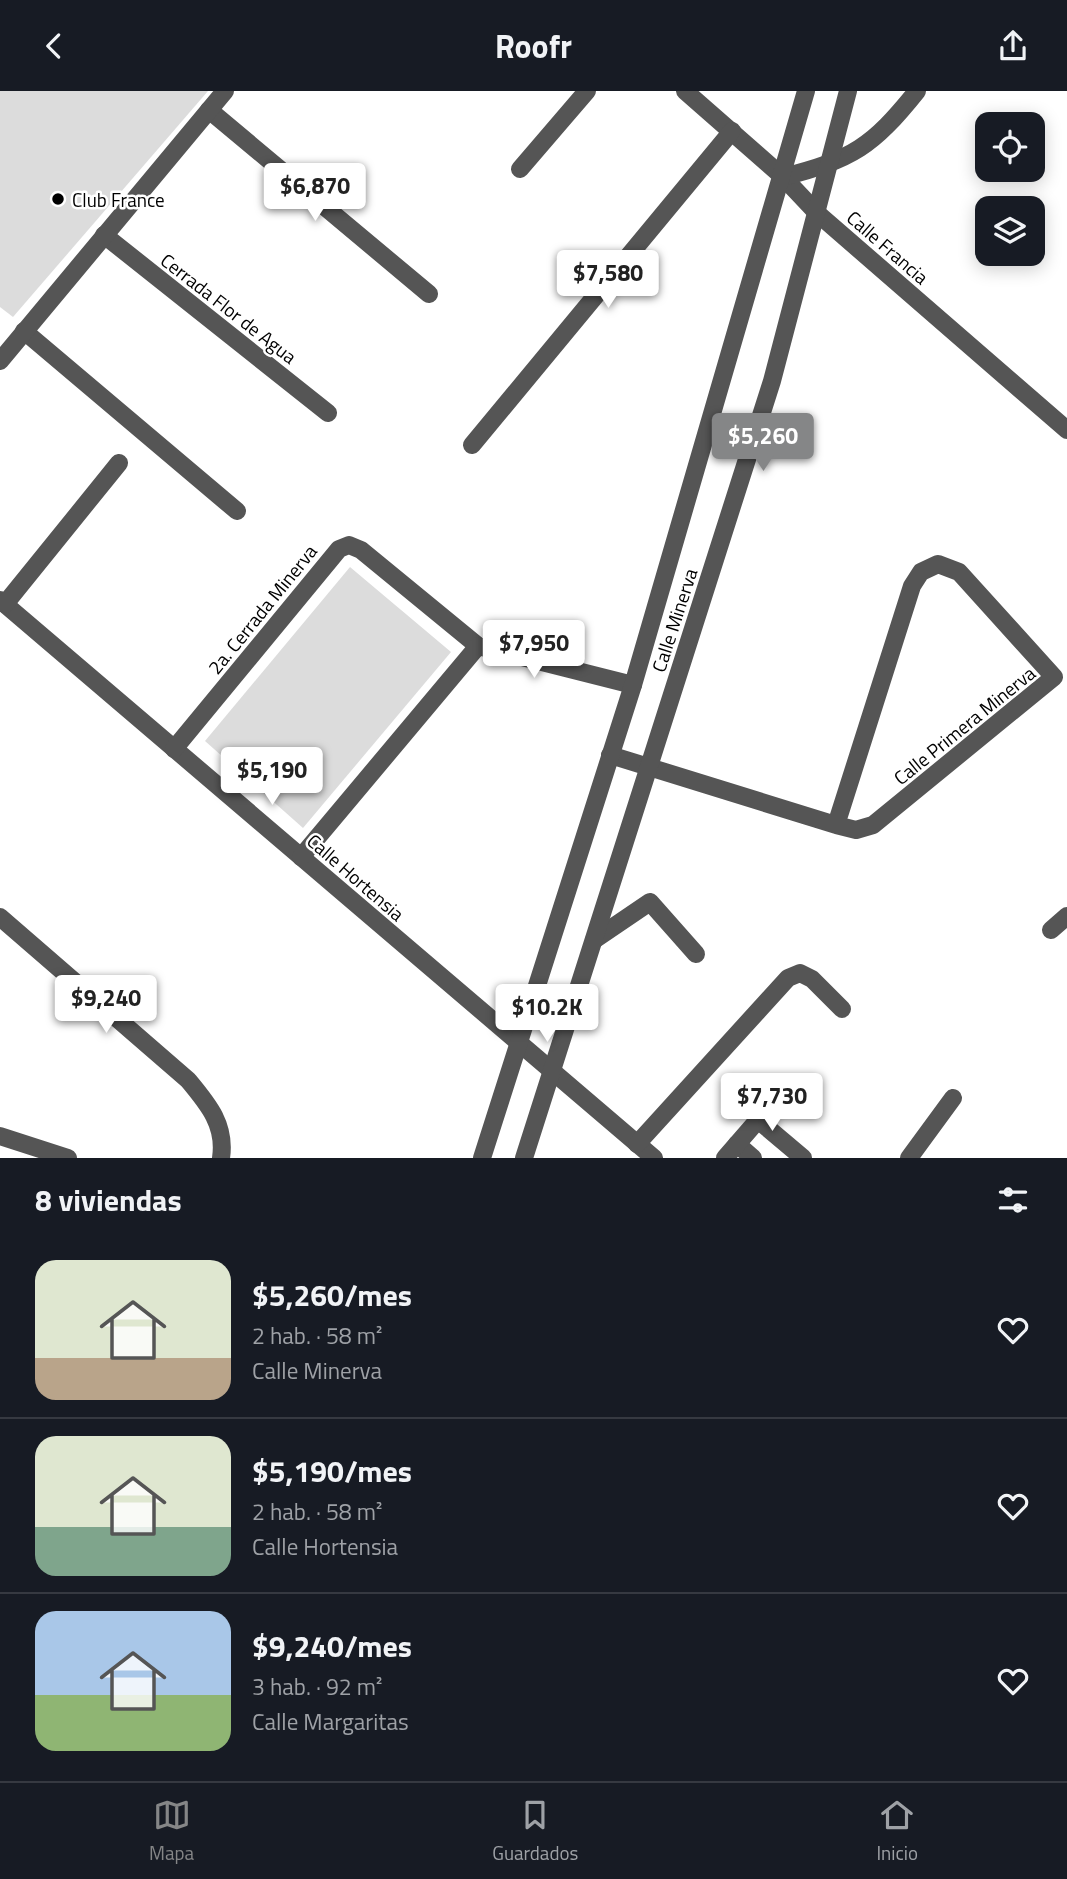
<!DOCTYPE html>
<html lang="es">
<meta charset="utf-8">
<style>
body{margin:0;font-family:"Titillium Web",sans-serif;background:#20242c;color:#f1f3f6;height:100vh;display:flex;flex-direction:column;font-size:26px;white-space:nowrap}
*{box-sizing:border-box;margin:0}
p{font-size:23px;color:#9ea1a6}
.icon{flex:none;width:38px;height:38px;fill:none;stroke:currentColor;stroke-width:2;stroke-linecap:round;stroke-linejoin:round}
.map{position:relative;height:1067px;overflow:hidden}
.sheet{display:flex;flex-direction:column;background:#171b24;flex:1}
.sheet>*{flex:none}
.tools{position:absolute;left:975px;top:21px;display:grid;gap:14px}
.tools a{display:grid;place-items:center;width:70px;height:70px;border-radius:14px;background:#171b24;box-shadow:0 4px 18px #0003;font-size:35px}
.price{position:absolute;translate:-50% -60px;padding:0 16px;border-radius:7px;background:#fff;color:#222;font-size:23px;line-height:46px;filter:drop-shadow(0 2px 4px #0008)}
.price::after{content:'';position:absolute;left:50%;top:42px;width:21px;height:16px;margin-left:-10px;background:inherit;clip-path:polygon(0 0,100% 0,50% 100%)}
.price.on{background:#858687;color:#fff}
ul{padding:0;list-style:none}
li{display:flex;align-items:center;gap:21px;height:175px;padding:0 35px}
li+li{border-top:2px solid #363941}
li span{display:grid;place-items:center;flex:none;width:196px;height:140px;border-radius:21px;color:#555}
li>.icon{margin-inline-start:auto}
span .icon{width:84px;height:84px;fill:#fffc;stroke-width:1}
li b{font-size:30px}
h2{display:flex;justify-content:space-between;align-items:center;height:84px;padding:0 35px;font-size:30px}
header{display:flex;justify-content:space-between;align-items:center;height:91px;padding:0 35px;background:#171b24;font-size:32px;font-weight:700}
.tabs{display:flex;justify-content:space-around;align-items:center;height:98px;border-top:2px solid #363941;background:#171b24;font-size:19px;color:#9ea1a6}
.tabs a{display:grid;justify-items:center;gap:4px}
.tabs .on{color:#858687}
.map>svg:first-child{display:block}
</style>
<header><svg class="icon" aria-label="back" viewBox="0 0 24 24"><path d="M15 5l-7 7 7 7"/></svg>Roofr<svg class="icon" aria-label="share" viewBox="0 0 24 24"><path d="M12 15V3M7 8l5-5 5 5M5 13v7h14v-7"/></svg></header>
<div class="map">
<svg width="1067" height="1067" viewBox="0 0 1067 1067">
<rect width="100%" height="100%" fill="#fff"/>
<g fill="#dcdcdc">
<path d="M0,0H208L13,226L0,216Z"/>
<path d="M350,476L451,561L303,737L205,650Z"/>
</g>
<g fill="none" stroke-linecap="round" stroke-linejoin="round">
<g stroke="#555" stroke-width="18">
<path d="M685,0L783,86L817,122L1067,339"/>
<path d="M209,19L429,203"/>
<path d="M520,78L587,0"/>
<path d="M783,86C853,68 872,56 917,0"/>
<path d="M104,144L328,322"/>
<path d="M24,240L237,420"/>
<path d="M0,270L225,0"/>
<path d="M472,354L732,40"/>
<path d="M0,509L654,1067"/>
<path d="M5,513L119,372"/>
<path d="M174,658L339,458L349,454L361,459L478,555L633,594"/>
<path d="M610,664L836,734L856,739L873,734L1054,586L959,481L938,473L921,481L912,495L836,734"/>
<path d="M301,766L478,555"/>
<path d="M0,826L188,989C208,1013 226,1034 221,1067"/>
<path d="M1051,839L1067,825"/>
<path d="M594,849L650,811L696,863"/>
<path d="M758,1029L803,1067"/>
<path d="M0,1045L68,1067"/>
<path d="M637,1053L788,887L800,882L812,888L842,918"/>
<path d="M737,1053L753,1067"/>
<path d="M482,1067L633,594L806,0"/>
<path d="M524,1067L772,290L848,0"/>
<path d="M725,1067L790,992"/>
<path d="M909,1067L953,1007"/>
</g>
</g>
<circle fill="#000" stroke="#fff" stroke-width="2.5" cx="58" cy="108" r="7"/>
<g text-anchor="middle" dominant-baseline="central" stroke-width="5" stroke-linejoin="round" paint-order="stroke">
<g font-size="19" fill="#000" stroke="#fff" text-anchor="start">
<text x="72" y="108">Club France</text>
</g>
<g font-size="19" fill="#000" stroke="#fff">
<text transform="translate(888 156) rotate(41)">Calle Francia</text>
<text transform="translate(229 217) rotate(38)">Cerrada Flor de Agua</text>
<text transform="translate(262 518) rotate(-51)">2a. Cerrada Minerva</text>
<text transform="translate(674 529) rotate(-72)">Calle Minerva</text>
<text transform="translate(964 634) rotate(-39)">Calle Primera Minerva</text>
<text transform="translate(356 786) rotate(41)">Calle Hortensia</text>
</g>
</g>
</svg>
<div class="tools">
<a><svg class="icon" aria-label="locate" viewBox="0 0 24 24"><circle cx="12" cy="12" r="6"/><path d="M12 2v4M12 18v4M2 12h4M18 12h4"/></svg></a>
<a><svg class="icon" aria-label="layers" viewBox="0 0 24 24"><path d="M12 4l9 5-9 5-9-5zM3 14l9 5 9-5"/></svg></a>
</div>
<b class="price" style="left:315px;top:132px">$6,870</b>
<b class="price" style="left:608px;top:219px">$7,580</b>
<b class="price on" style="left:763px;top:382px">$5,260</b>
<b class="price" style="left:534px;top:589px">$7,950</b>
<b class="price" style="left:272px;top:716px">$5,190</b>
<b class="price" style="left:106px;top:944px">$9,240</b>
<b class="price" style="left:547px;top:953px">$10.2K</b>
<b class="price" style="left:772px;top:1042px">$7,730</b>
</div>
<section class="sheet">
<h2>8 viviendas<svg class="icon" aria-label="filters" viewBox="0 0 24 24"><path d="M4 7h16M4 17h16"/><circle cx="9" cy="7" r="2"/><circle cx="15" cy="17" r="2"/></svg></h2>
<ul>
<li><span style="background:linear-gradient(#dfe7d0 70%,#b9a48a 0)"><svg class="icon" aria-label="home" viewBox="0 0 24 24"><path d="M3 11l9-7 9 7M6 9v11h12V9"/></svg></span><div><b>$5,260/mes</b><p>2 hab. · 58 m²</p><p>Calle Minerva</p></div><svg class="icon" aria-label="heart" viewBox="0 0 24 24"><path d="M12 20l-8-8c-3-5 5-10 8-4 3-6 11-1 8 4z"/></svg></li>
<li><span style="background:linear-gradient(#dfe7d0 65%,#7fa58c 0)"><svg class="icon" aria-label="home" viewBox="0 0 24 24"><path d="M3 11l9-7 9 7M6 9v11h12V9"/></svg></span><div><b>$5,190/mes</b><p>2 hab. · 58 m²</p><p>Calle Hortensia</p></div><svg class="icon" aria-label="heart" viewBox="0 0 24 24"><path d="M12 20l-8-8c-3-5 5-10 8-4 3-6 11-1 8 4z"/></svg></li>
<li><span style="background:linear-gradient(#a9c7e8 60%,#8fb573 0)"><svg class="icon" aria-label="home" viewBox="0 0 24 24"><path d="M3 11l9-7 9 7M6 9v11h12V9"/></svg></span><div><b>$9,240/mes</b><p>3 hab. · 92 m²</p><p>Calle Margaritas</p></div><svg class="icon" aria-label="heart" viewBox="0 0 24 24"><path d="M12 20l-8-8c-3-5 5-10 8-4 3-6 11-1 8 4z"/></svg></li>
</ul>
</section>
<nav class="tabs">
<a class="on"><svg class="icon" aria-label="map" viewBox="0 0 24 24"><path d="M3 6l6-2 6 2 6-2v14l-6 2-6-2-6 2zM9 4v14M15 6v14"/></svg>Mapa</a>
<a><svg class="icon" aria-label="saved" viewBox="0 0 24 24"><path d="M7 4h10v16l-5-4-5 4z"/></svg>Guardados</a>
<a><svg class="icon" aria-label="home" viewBox="0 0 24 24"><path d="M3 11l9-7 9 7M6 9v11h12V9"/></svg>Inicio</a>
</nav>
